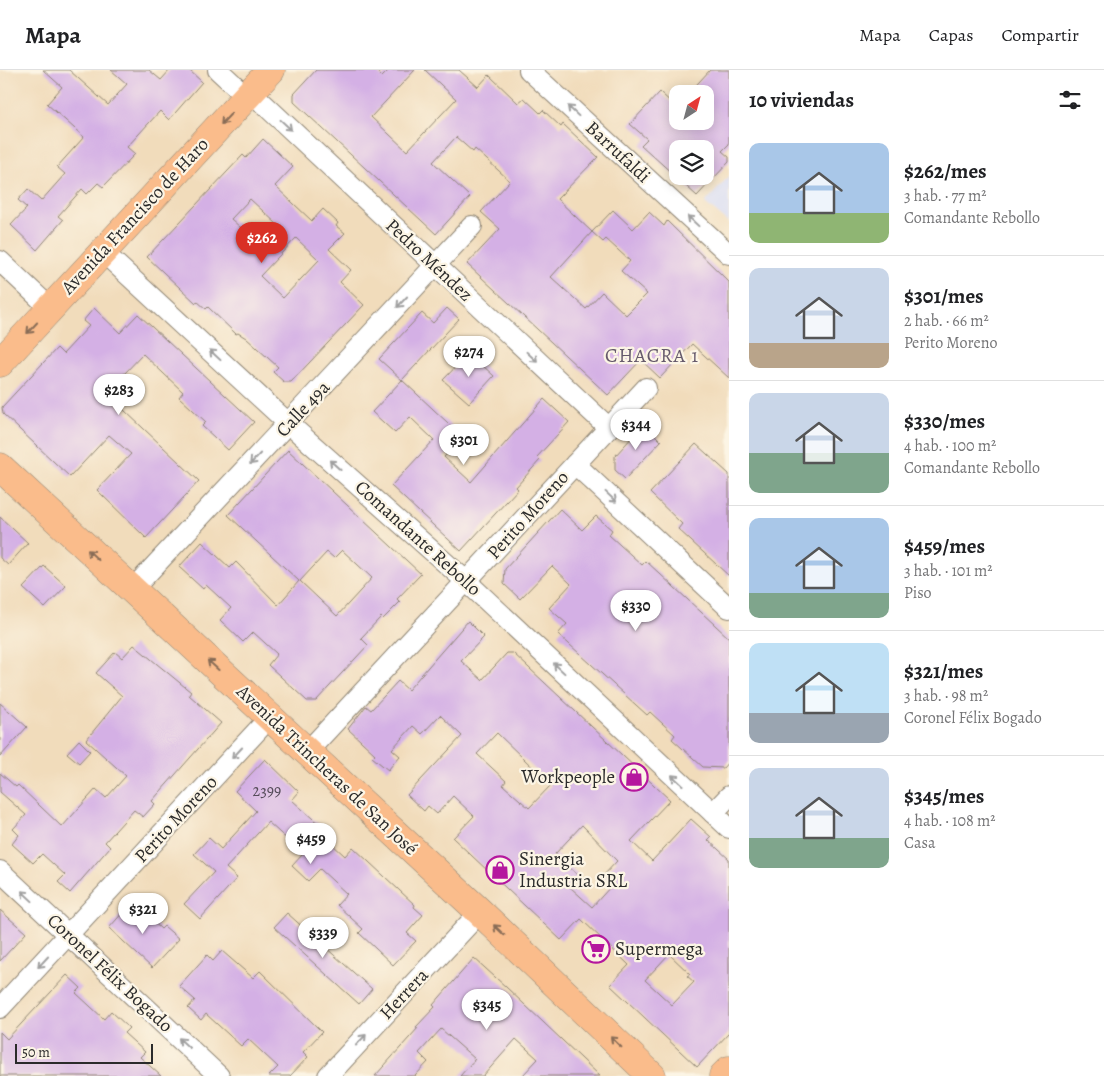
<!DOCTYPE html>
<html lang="es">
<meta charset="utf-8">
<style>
body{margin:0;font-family:Alegreya,serif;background:#f6f6f6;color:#202124;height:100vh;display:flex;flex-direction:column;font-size:19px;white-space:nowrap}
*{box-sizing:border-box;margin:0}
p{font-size:16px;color:#757577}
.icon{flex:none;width:28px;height:28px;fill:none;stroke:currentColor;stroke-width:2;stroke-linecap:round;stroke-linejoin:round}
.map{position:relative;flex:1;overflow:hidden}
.details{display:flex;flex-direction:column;background:#fff;width:375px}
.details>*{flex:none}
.needle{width:32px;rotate:36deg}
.buttons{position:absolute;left:669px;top:15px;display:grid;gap:10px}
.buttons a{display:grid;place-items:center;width:45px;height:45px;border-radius:10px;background:#fff;box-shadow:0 2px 12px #0003;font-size:25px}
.scale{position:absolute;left:15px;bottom:12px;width:138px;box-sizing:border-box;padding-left:5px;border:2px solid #2b2b2b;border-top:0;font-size:14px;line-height:18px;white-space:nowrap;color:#2b2b2b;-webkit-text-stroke:4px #fcf5e5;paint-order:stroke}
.price{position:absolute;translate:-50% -42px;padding:0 11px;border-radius:18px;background:#fff;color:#222;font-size:16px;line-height:32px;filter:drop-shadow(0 1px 2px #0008)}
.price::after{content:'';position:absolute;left:50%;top:30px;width:15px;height:11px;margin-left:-8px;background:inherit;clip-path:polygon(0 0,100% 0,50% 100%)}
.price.current{background:#d93025;color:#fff}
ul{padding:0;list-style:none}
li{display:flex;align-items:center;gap:15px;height:125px;padding:0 20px}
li+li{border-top:1px solid #e0e0e0}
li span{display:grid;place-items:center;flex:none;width:140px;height:100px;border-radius:10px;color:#555}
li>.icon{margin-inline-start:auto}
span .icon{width:60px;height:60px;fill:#fffc;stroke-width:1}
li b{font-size:21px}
h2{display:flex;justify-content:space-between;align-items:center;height:60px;padding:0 20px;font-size:21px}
header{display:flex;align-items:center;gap:30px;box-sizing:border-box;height:70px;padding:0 25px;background:#fff;border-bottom:1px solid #e0e0e0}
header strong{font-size:24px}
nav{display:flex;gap:28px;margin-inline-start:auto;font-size:18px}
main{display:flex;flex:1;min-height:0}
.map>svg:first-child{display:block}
</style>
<header>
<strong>Mapa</strong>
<nav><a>Mapa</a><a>Capas</a><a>Compartir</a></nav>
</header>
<main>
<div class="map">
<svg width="729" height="1006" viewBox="0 0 729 1006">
<rect width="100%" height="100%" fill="#fcf5e5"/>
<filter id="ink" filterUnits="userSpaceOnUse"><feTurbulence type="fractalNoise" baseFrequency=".02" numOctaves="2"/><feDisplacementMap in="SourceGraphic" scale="10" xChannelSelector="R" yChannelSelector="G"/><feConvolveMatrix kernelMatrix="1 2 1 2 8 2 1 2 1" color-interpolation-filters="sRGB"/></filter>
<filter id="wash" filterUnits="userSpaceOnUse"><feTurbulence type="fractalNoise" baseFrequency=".0096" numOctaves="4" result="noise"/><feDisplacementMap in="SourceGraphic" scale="20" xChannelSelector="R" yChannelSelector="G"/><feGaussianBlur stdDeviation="1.12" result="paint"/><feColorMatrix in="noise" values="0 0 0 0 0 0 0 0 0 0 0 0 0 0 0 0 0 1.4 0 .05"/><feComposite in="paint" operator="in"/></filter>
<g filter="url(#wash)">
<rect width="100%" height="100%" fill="#f1dcbb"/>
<path fill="#d2d9f9" d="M729,106V153L705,133Z"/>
<g id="blocks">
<g fill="#d4b0e5" fill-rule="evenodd">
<path d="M43,0H69L108,35L127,14L111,0H149L161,10L170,0H189L202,12L169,50L160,41L127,77L135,84L103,117L98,113L87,124L82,119L58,146L63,150L37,180L11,155L27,138L18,130L28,119L41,131L65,104L57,97L84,67L47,34L62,17Z"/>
<path d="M316,0H375L382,7L389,0H415L371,47L407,81L456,29L425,0H459L478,17L489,5L518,33L524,28L540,43L543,40L561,57L563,54L598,87L557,129L592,162L613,140L633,159L649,142L664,156L667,151L729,212V308L692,274L660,308L641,290L608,325L467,194L500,159L481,142L510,111L475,79L473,82L456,67L433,92L470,127L436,164L294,32V24ZM592,162L603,172L606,169L630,191L621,201L647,224L626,245L602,222L586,239L551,207Z"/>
<path d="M710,0H729V74L722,81L729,87V92L697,126L641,75L647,69L630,54L660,22L676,37L678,35V51H705V24H688ZM678,79H705V106H678Z"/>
<path d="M263,69L293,97L275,116L312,151L323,139L338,153L336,156L345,163L329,179L351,200L340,212L364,235L291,312H284L273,302L278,297L246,268L238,263L236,264L208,237L206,239L197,231L196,233L147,187L243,85L246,88ZM250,129L278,155L259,174L231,149ZM296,168L319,190L283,228L260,206Z"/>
<path d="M94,238L120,263L138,244L254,352L228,380L202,356L206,352L179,327L183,322L143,284L106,323L199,411L146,468L97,420L131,384L109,365L70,407L3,344L2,337L57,278L63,284L89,256L83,251Z"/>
<path d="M447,238L459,249L402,310L379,289L422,243L433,253Z"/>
<path d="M469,283L494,306L469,333L443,310Z"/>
<path d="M402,310L463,367L444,387L471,412L544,329L569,352L537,387L540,390L516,417L518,419L461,481L391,416L434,370L410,347L395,363L372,342Z"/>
<path d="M644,354L661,371L625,409L615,400V386Z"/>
<path d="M696,374L729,404V506L678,459L682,454L650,423Z"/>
<path d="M288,380L421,504L397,529L400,532L383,549L381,547L361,568L368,575L316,631H307L268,595L277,584L253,562L243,572L220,550L231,538L206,515L203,519L179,497L202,472L230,498L236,492L278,535L299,511L228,445ZM342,480L372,508L337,546L300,511L327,482L334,488Z"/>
<path d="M560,439L582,460L596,446L612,460L609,465L642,495L646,491L729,568V691L723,698L703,697L672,669L675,665L650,642L647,645L558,564L567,554L549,538L571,514L552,496L520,529L504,514L505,499Z"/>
<path d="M0,447L28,473L8,495L0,488Z"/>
<path d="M44,496L66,516L45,538L23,518Z"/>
<path d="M468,551L484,567L461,591L482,610L507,583H513L670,730L631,771L652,791L691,749L711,767L708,770L729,789V963L697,997L610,915L629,895L581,849L561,870L453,768L474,746L453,726L437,744L428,736L424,741L407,725L462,666L440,645L422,664L413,656L392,679L400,686L388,700L372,687L375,684L348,659L366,636L371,640L398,611L408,620ZM497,663L551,715L529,738L503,715L506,711L477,684ZM582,755L617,791L603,806L612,815L592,837L570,817L580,807L555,784ZM669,884L690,904L687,906L694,912L672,935L645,910Z"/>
<path d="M134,575L191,622L189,625L221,653L152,731L155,734L143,747L134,740L105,772L110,777L70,823L58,812L65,805L42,784L33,793L12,774L19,765L13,759L26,745L0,722V703L16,717L18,715L62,757L96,719L106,728L126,706L86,670L122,626L96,603L115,582L122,588Z"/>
<path d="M0,633L27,657L0,687Z"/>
<path d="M79,670L90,681L79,693L67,683Z"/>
<path d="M265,689L299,722L292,730L323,758L319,762L345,786L353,777L415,835L414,837L423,845L407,863L416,871L393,895L359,863L363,859L337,835L347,824L320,799L308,811L292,796L303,784L268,752L226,798L237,808L200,849L184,834L214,802L194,784L209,768L221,779L256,741L235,721Z"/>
<path d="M132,832L161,859L164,856L179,869L152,898L109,858Z"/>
<path d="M0,840L26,863L0,891Z"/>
<path d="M287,843L372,919L359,934L274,857Z"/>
<path d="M222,881L253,908L260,901L322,962L303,982L308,987L290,1006H269L278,997L248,969L241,976L206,944L201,950L188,938L195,930L179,916L207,885L213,891Z"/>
<path d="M474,888L506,917L600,1006H522L538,989L516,969L483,1006H460L475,989L441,959L419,983L428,992L415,1006H375L418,958L416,957L435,937L433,935Z"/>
<path d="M67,905L81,918L76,923L104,949L111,941L129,958L124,963L145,982L140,987L161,1006H0V962L7,969Z"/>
</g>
</g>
</g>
<g filter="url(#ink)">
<use href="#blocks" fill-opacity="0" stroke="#8e8473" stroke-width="1"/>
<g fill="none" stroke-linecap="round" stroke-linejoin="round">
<g stroke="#8e8473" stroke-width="22">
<g id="street">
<path d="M218,0L246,26"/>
<path d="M529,0L729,184"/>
<path d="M251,22L609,358"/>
<path d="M103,182L289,354L467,512L729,758"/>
<path d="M0,191L50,238"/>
<path d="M575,394L729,538"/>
<path d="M131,521L472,156"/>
<path d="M307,682L646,318"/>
<path d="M713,743L729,726"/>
<path d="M0,801L219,1006"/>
<path d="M0,938L270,647"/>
<path d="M328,1006L480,842"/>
</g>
</g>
<g stroke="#8e8473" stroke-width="29">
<g id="primary">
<path d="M0,293L271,0"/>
<path d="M0,397L480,842L652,1006"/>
<path d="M723,1006L729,1000"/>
</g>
</g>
<use href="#street" stroke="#fff" stroke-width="20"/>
<use href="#primary" stroke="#fabc8b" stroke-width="28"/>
</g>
<defs><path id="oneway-shaft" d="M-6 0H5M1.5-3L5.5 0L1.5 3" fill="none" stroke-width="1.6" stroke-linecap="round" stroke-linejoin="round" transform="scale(1.25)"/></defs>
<g stroke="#a0a0a0">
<use href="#oneway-shaft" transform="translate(573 41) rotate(-137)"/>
<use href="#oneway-shaft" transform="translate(286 55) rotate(43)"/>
<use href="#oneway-shaft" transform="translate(693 151) rotate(-137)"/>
<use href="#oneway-shaft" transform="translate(402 232) rotate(133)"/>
<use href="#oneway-shaft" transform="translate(215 285) rotate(-137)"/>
<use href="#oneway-shaft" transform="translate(532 287) rotate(43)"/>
<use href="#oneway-shaft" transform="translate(255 389) rotate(133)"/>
<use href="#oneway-shaft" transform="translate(335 395) rotate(-138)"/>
<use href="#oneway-shaft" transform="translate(611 427) rotate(43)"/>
<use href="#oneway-shaft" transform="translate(559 598) rotate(-137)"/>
<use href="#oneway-shaft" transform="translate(237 683) rotate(133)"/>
<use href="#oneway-shaft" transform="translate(677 710) rotate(-137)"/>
<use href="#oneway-shaft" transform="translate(27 826) rotate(-137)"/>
<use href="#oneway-shaft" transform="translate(43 892) rotate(133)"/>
<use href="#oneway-shaft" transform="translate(361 970) rotate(-47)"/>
<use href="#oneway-shaft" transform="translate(184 973) rotate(-137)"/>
</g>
<g stroke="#886c56">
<use href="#oneway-shaft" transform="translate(226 49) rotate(133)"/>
<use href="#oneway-shaft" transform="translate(32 258) rotate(133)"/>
<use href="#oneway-shaft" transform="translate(93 485) rotate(-137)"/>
<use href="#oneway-shaft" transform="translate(213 595) rotate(-138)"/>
<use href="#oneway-shaft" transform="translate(499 860) rotate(-136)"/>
<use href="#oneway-shaft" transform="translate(616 972) rotate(-136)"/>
</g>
</g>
<defs>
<g id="shop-ring" transform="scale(1.4375)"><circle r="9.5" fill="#fcf5e5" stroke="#b5179e" stroke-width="1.5"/><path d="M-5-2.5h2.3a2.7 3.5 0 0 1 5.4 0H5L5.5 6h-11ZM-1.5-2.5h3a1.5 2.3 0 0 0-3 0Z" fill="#b5179e"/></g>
<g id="supermarket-ring" transform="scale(1.4375)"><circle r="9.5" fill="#fcf5e5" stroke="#b5179e" stroke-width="1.5"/><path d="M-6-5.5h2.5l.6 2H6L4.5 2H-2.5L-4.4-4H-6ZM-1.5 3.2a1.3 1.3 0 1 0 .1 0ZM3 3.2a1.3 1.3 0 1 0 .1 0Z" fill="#b5179e"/></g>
</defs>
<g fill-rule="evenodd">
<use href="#shop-ring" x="634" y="707"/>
<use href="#shop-ring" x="500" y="800"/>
<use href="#supermarket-ring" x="596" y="879"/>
</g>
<g text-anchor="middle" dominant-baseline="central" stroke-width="4.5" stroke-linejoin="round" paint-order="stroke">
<g font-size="16" fill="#554c5a">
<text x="267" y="721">2399</text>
</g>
<g font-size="19" fill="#2b2b2b" stroke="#fcf5e5">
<text transform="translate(618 82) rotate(43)">Barrufaldi</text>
<text transform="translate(135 146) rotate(-47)">Avenida Francisco de Haro</text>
<text transform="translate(429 190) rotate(43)">Pedro Méndez</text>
<text transform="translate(303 339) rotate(-47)">Calle 49a</text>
<text transform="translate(528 445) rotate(-48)">Perito Moreno</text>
<text transform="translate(418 468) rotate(42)">Comandante Rebollo</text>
<text transform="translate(327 700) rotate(43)">Avenida Trincheras de San José</text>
<text transform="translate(176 749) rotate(-47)">Perito Moreno</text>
<text transform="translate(110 903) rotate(43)">Coronel Félix Bogado</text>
<text transform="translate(404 924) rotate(-47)">Herrera</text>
</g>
<g font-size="19" fill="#2b2b2b" stroke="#fcf5e5" text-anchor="start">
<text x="615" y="707" text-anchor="end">Workpeople</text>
<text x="519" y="789">Sinergia<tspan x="519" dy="22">Industria SRL</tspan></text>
<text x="615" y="879">Supermega</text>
</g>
<g font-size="20" letter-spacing="1" fill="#665a6c" stroke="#fcf5e5">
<text x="652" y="285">CHACRA 1</text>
</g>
</g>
</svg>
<div class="buttons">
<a><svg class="needle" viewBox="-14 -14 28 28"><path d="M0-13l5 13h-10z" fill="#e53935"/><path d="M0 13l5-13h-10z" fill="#757577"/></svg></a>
<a><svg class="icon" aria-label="layers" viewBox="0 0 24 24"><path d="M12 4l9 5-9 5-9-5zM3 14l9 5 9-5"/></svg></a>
</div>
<div class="scale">50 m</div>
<b class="price current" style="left:262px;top:194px">$262</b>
<b class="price" style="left:469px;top:308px">$274</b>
<b class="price" style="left:119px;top:346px">$283</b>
<b class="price" style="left:636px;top:381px">$344</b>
<b class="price" style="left:464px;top:396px">$301</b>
<b class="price" style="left:636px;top:562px">$330</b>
<b class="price" style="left:311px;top:795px">$459</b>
<b class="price" style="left:143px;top:865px">$321</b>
<b class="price" style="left:323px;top:889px">$339</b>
<b class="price" style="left:487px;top:961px">$345</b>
</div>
<section class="details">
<h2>10 viviendas<svg class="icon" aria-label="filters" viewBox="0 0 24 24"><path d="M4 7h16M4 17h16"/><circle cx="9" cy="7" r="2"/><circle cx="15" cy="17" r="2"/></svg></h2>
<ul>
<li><span style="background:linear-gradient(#a9c7e8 70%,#8fb573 0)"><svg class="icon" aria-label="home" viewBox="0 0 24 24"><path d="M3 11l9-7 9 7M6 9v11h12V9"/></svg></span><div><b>$262/mes</b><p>3 hab. · 77 m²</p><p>Comandante Rebollo</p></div></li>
<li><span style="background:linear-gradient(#c9d6e8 75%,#b9a48a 0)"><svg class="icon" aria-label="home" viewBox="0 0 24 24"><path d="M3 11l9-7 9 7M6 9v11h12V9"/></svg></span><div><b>$301/mes</b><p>2 hab. · 66 m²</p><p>Perito Moreno</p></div></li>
<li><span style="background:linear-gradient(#c9d6e8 60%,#7fa58c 0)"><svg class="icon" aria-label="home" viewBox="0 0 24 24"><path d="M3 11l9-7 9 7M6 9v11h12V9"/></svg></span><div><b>$330/mes</b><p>4 hab. · 100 m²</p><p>Comandante Rebollo</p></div></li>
<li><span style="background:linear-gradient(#a9c7e8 75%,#7fa58c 0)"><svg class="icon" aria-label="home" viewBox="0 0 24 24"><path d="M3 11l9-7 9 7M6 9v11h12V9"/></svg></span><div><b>$459/mes</b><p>3 hab. · 101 m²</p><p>Piso</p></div></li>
<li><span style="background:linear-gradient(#bfe0f5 70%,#9aa5b1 0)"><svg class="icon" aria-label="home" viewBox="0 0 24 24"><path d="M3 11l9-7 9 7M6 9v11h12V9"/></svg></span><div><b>$321/mes</b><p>3 hab. · 98 m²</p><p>Coronel Félix Bogado</p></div></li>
<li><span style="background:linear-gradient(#c9d6e8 70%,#7fa58c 0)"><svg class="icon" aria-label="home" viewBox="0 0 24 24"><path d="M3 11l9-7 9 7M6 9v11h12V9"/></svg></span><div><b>$345/mes</b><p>4 hab. · 108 m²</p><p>Casa</p></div></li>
</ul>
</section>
</main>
